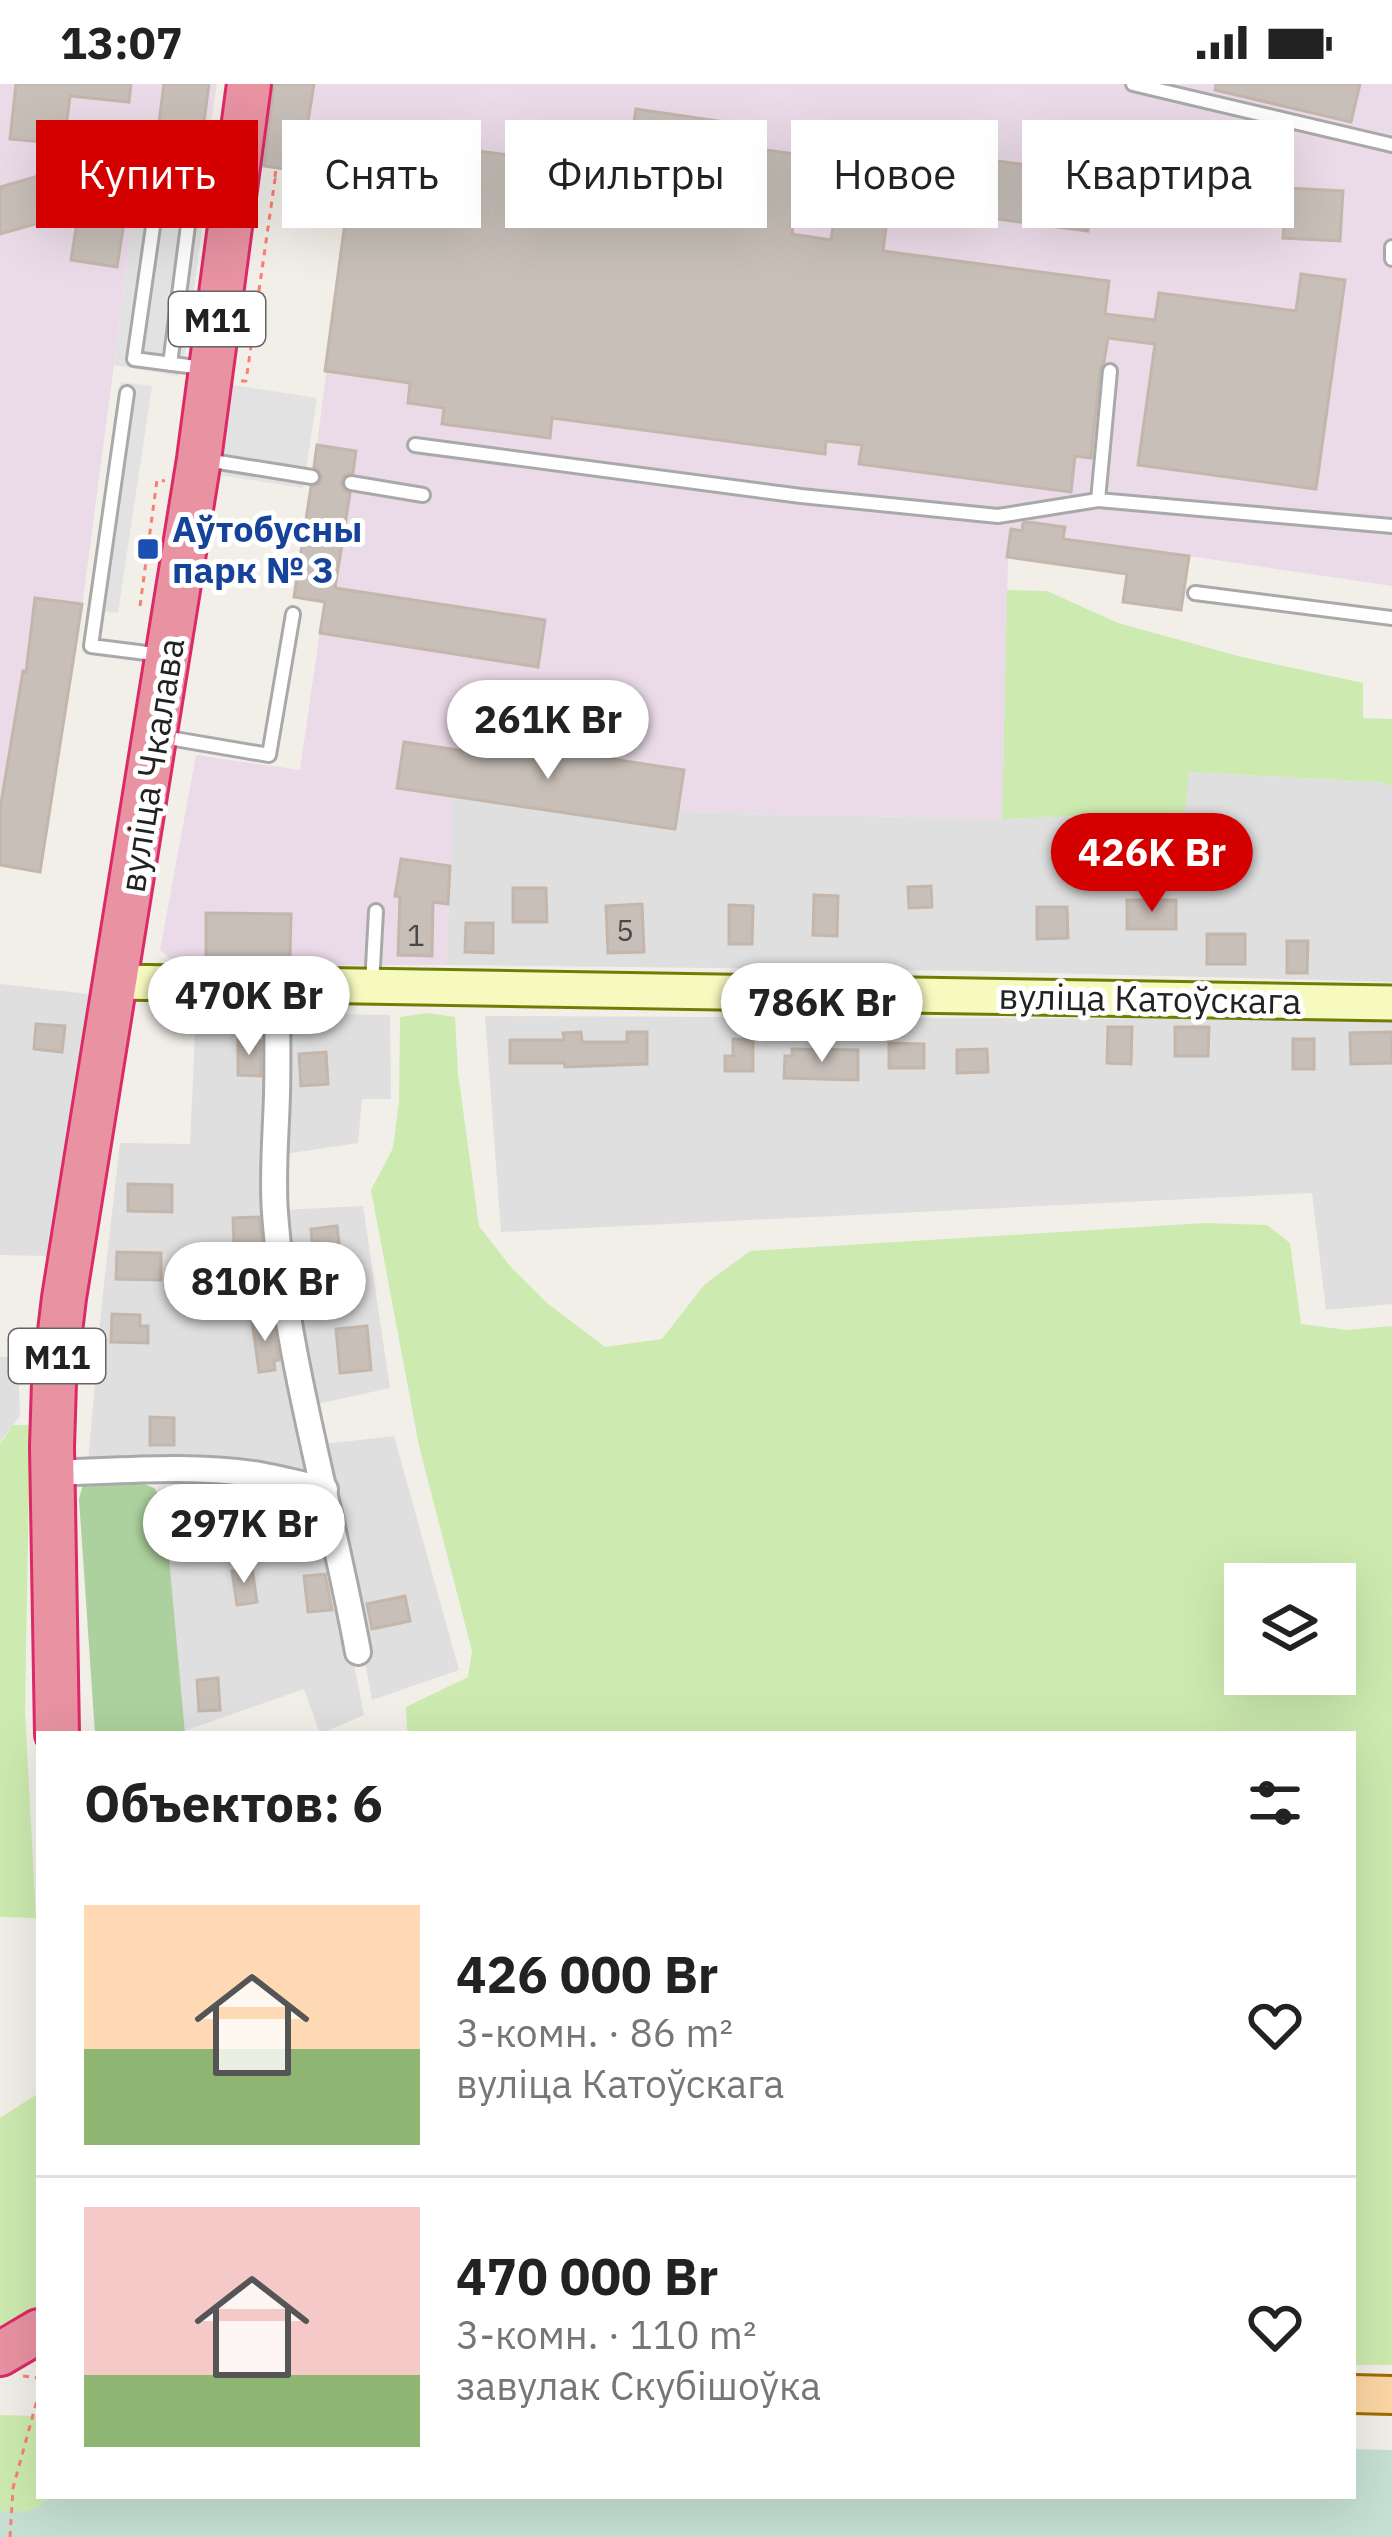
<!DOCTYPE html>
<html lang="ru">
<meta charset="utf-8">
<style>
body{margin:0;font-family:"IBM Plex Sans",sans-serif;background:#f6f6f6;color:#222;height:100vh;display:flex;flex-direction:column;font-size:45px;white-space:nowrap}
*{box-sizing:border-box;margin:0}
p{font-size:39px;color:#767676}
.icon{flex:none;width:66px;height:66px;fill:none;stroke:currentColor;stroke-width:2;stroke-linecap:round;stroke-linejoin:round}
.map{position:relative;flex:1;overflow:hidden}
.drawer{position:absolute;left:36px;top:1647px;width:1320px;height:768px;display:flex;flex-direction:column;background:#fff;border-radius:0px;box-shadow:0 12px 48px #0002}
.drawer>*{flex:none}
.guide{position:absolute;left:36px;top:36px;width:1320px;height:108px;display:flex;gap:24px}
.tools{position:absolute;left:1224px;top:1479px;display:grid;gap:24px}
.tools a{display:grid;place-items:center;width:132px;height:132px;border-radius:0px;background:#fff;box-shadow:0 12px 48px #0002;font-size:60px}
.price{position:absolute;translate:-50% -102px;padding:0 27px;border-radius:42px;background:#fff;color:#222;font-size:39px;line-height:78px;filter:drop-shadow(0 3px 6px #0008)}
.price::after{content:'';position:absolute;left:50%;top:72px;width:36px;height:27px;margin-left:-18px;background:inherit;clip-path:polygon(0 0,100% 0,50% 100%)}
.price.current{background:#d40000;color:#fff}
ul{padding:0;list-style:none}
li{display:flex;align-items:center;gap:36px;height:300px;padding:0 48px}
li+li{border-top:3px solid #e0e0e0}
li span{display:grid;place-items:center;flex:none;width:336px;height:240px;border-radius:0px;color:#555}
li>.icon{margin-inline-start:auto}
span .icon{width:144px;height:144px;fill:#fffc;stroke-width:1}
li b{font-size:51px}
h2{display:flex;justify-content:space-between;align-items:center;height:144px;padding:0 48px;font-size:51px}
.tag{padding:0 42px;border-radius:0px;background:#fff;box-shadow:0 12px 48px #0002;font-size:42px;line-height:108px}
.tag.current{background:#d40000;color:#fff}
.status{display:flex;justify-content:space-between;align-items:center;height:84px;padding:0 60px;background:#fff;direction:ltr}
.status svg{height:33px;fill:currentColor}
.map>svg:first-child{display:block}
</style>
<div class="status"><b>13:07</b><svg viewBox="0 0 49 12"><path d="M0 12V9h3v3zM5 12V6h3v6zM10 12V3h3v9zM15 12V0h3v12zM26 1h20v11H26zM47 4h2v5h-2z"/></svg></div>
<div class="map">
<svg width="1392" height="2453" viewBox="0 0 1392 2453">
<rect width="100%" height="100%" fill="#f2efe9"/>
<g fill="#e0dfdf">
<path d="M1188,688L1378,698L1392,702V898L973,887L446,881L453,712L674,745L677,728L1002,735L1184,728Z"/>
<path d="M0,900L89,910L47,1172L0,1171Z"/>
<path d="M271,926L267,1085L313,1390L262,1380L88,1379L102,1217L120,1059L190,1060L196,928Z"/>
<path d="M287,929L390,931L391,1015H362L358,1059L285,1070Z"/>
<path d="M485,932L1392,936V1220L1326,1226L1312,1109L501,1148Z"/>
<path d="M363,1122L390,1304L313,1321L281,1126Z"/>
<path d="M0,1273H18L20,1332L0,1358Z"/>
<path d="M394,1352L459,1586L372,1616L325,1360Z"/>
<path d="M280,1407L321,1411L364,1631L320,1650L304,1605L184,1647L169,1479L287,1471Z"/>
</g>
<g fill="#ebdbe8">
<path d="M0,0H217L208,55L141,75L76,569L40,788L0,781Z"/>
<path d="M272,0H1392V502L1189,472L1181,526L1123,518L1127,490L1008,473L1002,735L678,728L675,745L454,713L446,881L179,882L160,866L196,671L300,686L324,519L294,513L317,361L351,94L259,81Z"/>
</g>
<g fill="#cdebb0" fill-rule="evenodd">
<path d="M1007,506L1047,507L1118,539L1242,573L1363,599V634L1392,635V702L1378,698L1189,688L1185,728L1002,735Z"/>
<path d="M428,929L455,933L458,989L479,1142L510,1182L547,1219L605,1263L662,1255L704,1201L750,1167L1206,1139L1267,1141L1290,1159L1301,1240L1347,1246L1392,1242V2281H1353V1650H421L407,1646L406,1623L468,1593L472,1567L419,1362L371,1106L393,1064L399,1017L400,933ZM1335,1500V1590H1245V1500Z"/>
<path d="M13,1341H30L25,1627L36,1834L0,1833V1360Z"/>
<path d="M39,2009V2218L30,2232L0,2245V2034Z"/>
<path d="M0,2331L39,2332V2412H54L30,2428L0,2427Z"/>
</g>
<path fill="#add19e" d="M134,1396L154,1404L164,1419L185,1650H95L79,1415L83,1400Z"/>
<path fill="#c6e0d4" d="M1353,2365L1392,2366V2453H0V2427H30L54,2412H1353Z"/>
<g fill="#e2e2e2">
<path d="M208,55L212,73L185,271L178,292L114,281L141,75Z"/>
<path d="M121,298L152,302L118,529L87,525Z"/>
<path d="M233,301L317,314L303,404L219,391Z"/>
</g>
<g fill="#c7bfb8" stroke="#c4b6ab" stroke-width="3">
<path d="M16,0H131L129,18L70,12L64,60L10,55Z"/>
<path d="M164,0H209L202,52L158,46Z"/>
<path d="M274,0H314L300,87L264,82Z"/>
<path d="M1216,0H1360L1351,38L1215,6Z"/>
<path d="M636,25L718,37L712,76L630,64Z"/>
<path d="M402,57L570,79L568,95L743,119L750,64L803,71L792,150L831,156L835,129L871,134L881,62L1096,90L1088,147L889,121L883,167L1109,197L1105,230L1155,236L1159,209L1296,227L1301,190L1345,196L1316,405L1138,381L1155,260L1108,254L1104,278L1100,286L1091,374L1075,372L1071,408L859,380L862,361L826,357L825,370L552,334L550,354L442,340L444,324L408,319L410,299L325,287L351,94L396,100Z"/>
<path d="M86,82L132,89L117,183L71,176Z"/>
<path d="M45,90L57,134L0,150V103Z"/>
<path d="M1286,104L1343,107L1340,157L1283,154Z"/>
<path d="M317,361L356,367L353,389L344,392L341,398L344,406L350,409L335,504L545,536L538,583L320,549L325,518L294,513L311,403L319,400L322,393L319,386L314,383Z"/>
<path d="M1028,438L1065,443L1063,455L1189,472L1181,526L1123,518L1127,490L1007,473L1011,445L1022,447L1023,439Z"/>
<path d="M35,514L82,520L40,788L0,781V725L23,587L26,588Z"/>
<path d="M404,658L505,673L507,659L684,686L675,745L397,704Z"/>
<path d="M401,775L450,782L448,820L433,818L432,872L398,871L400,813L395,812Z"/>
<path d="M931,802L932,823L909,824L908,803Z"/>
<path d="M513,804H546L547,838H513Z"/>
<path d="M814,811L838,812L837,852L813,851Z"/>
<rect x="1127" y="816" width="49" height="29"/>
<path d="M642,820L644,868L608,869L606,822Z"/>
<path d="M729,821L753,822L752,860H729Z"/>
<path d="M1037,823H1067L1068,854L1037,855Z"/>
<path d="M206,829L291,830L290,873H206Z"/>
<path d="M466,839H493V869L465,868Z"/>
<rect x="1207" y="850" width="38" height="30"/>
<path d="M1287,857H1308L1307,889H1287Z"/>
<path d="M36,940L65,942L62,968L34,965Z"/>
<path d="M1108,943H1132L1131,980L1107,979Z"/>
<path d="M1175,943H1209L1208,972H1175Z"/>
<path d="M581,948L582,958H627V948H647V980L565,983L564,979H510V956H564L563,949Z"/>
<path d="M1392,948V979L1351,980L1350,949Z"/>
<path d="M733,955L753,956V987H725V972H733Z"/>
<rect x="1293" y="955" width="21" height="30"/>
<path d="M238,956L261,957V992L238,991Z"/>
<path d="M889,959L924,960V984H889Z"/>
<path d="M792,965L858,966V996L784,994L785,972H792Z"/>
<path d="M987,965L988,988L957,989V966Z"/>
<path d="M326,968L328,1000L301,1002L299,970Z"/>
<path d="M128,1100L172,1101V1128L128,1127Z"/>
<path d="M259,1133L267,1204L243,1206L238,1162H234L233,1134Z"/>
<path d="M337,1142L339,1159L331,1160V1203L300,1204L298,1186H315L311,1145Z"/>
<path d="M117,1168L161,1169V1196L116,1195Z"/>
<path d="M112,1230L140,1231V1242H148V1259L111,1258Z"/>
<path d="M272,1234L279,1276L274,1277L275,1286L259,1288L252,1236Z"/>
<path d="M367,1242L371,1286L340,1289L336,1245Z"/>
<path d="M150,1333L174,1334V1361H150Z"/>
<path d="M252,1484L257,1518L237,1521L232,1487Z"/>
<path d="M325,1490L332,1526L308,1528L304,1492Z"/>
<path d="M405,1512L410,1537L372,1545L367,1520Z"/>
<path d="M218,1594L220,1626L199,1627L197,1596Z"/>
</g>
<g fill="none" stroke-linecap="round" stroke-linejoin="round">
<g stroke="#a9a9a9" stroke-width="18">
<g id="lane">
<path d="M1133,0L1392,61"/>
<path d="M1392,163V175"/>
<path d="M170,280L194,95L183,87L170,89L159,101L134,275L203,284"/>
<path d="M1110,287L1098,416L1392,442"/>
<path d="M127,309L91,562L162,571"/>
<path d="M415,361L801,412L998,432L1098,416"/>
<path d="M206,376L312,393"/>
<path d="M351,399L423,411"/>
<path d="M1195,509L1392,534"/>
<path d="M163,653L269,671L293,530"/>
<path d="M372,901L376,827"/>
</g>
</g>
<g stroke="#a9a9a9" stroke-width="30">
<g id="street">
<path d="M277,901C277,937 278,974 277,1010C276,1050 272,1089 275,1129C286,1274 332,1424 358,1568"/>
<path d="M51,1389C120,1387 191,1380 260,1391C282,1395 303,1401 325,1405"/>
</g>
</g>
<g stroke="#707d05" stroke-width="39">
<path id="secondary" d="M117,898L1392,919"/>
</g>
<g stroke="#a06b00" stroke-width="42">
<path id="primary" d="M1353,2310L1392,2311"/>
</g>
<g stroke="#dc2a67" stroke-width="48">
<g id="highway">
<path d="M57,1650L52,1363L54,1298L64,1214L199,375L249,0"/>
<path d="M0,2270L39,2247"/>
</g>
</g>
<g stroke="#fa8072" stroke-width="3" stroke-dasharray="6 6" stroke-linecap="butt">
<path d="M275,93L276,83"/>
<path d="M241,297H246L275,95H271"/>
<path d="M140,522L157,396L165,397"/>
<path d="M23,2292L39,2294"/>
<path d="M10,2453L13,2404L39,2309"/>
</g>
<use href="#lane" stroke="#fff" stroke-width="12"/>
<use href="#street" stroke="#fff" stroke-width="24"/>
<use href="#secondary" stroke="#f7fabf" stroke-width="33"/>
<use href="#primary" stroke="#fcd6a4" stroke-width="36"/>
<use href="#highway" stroke="#e892a2" stroke-width="42"/>
</g>
<rect fill="#1a4fb4" stroke="#fff" stroke-width="4.5" x="136" y="453" width="24" height="24" rx="6"/>
<g text-anchor="middle" dominant-baseline="central" stroke-width="10" stroke-linejoin="round" paint-order="stroke">
<g font-size="30" fill="#4b4948">
<text x="625" y="845">5</text>
<text x="416" y="850">1</text>
</g>
<g fill="#fff" stroke="#646464" stroke-width="3">
<rect x="169" y="208" width="96" height="54" rx="9"/>
<rect x="9" y="1245" width="96" height="54" rx="9"/>
</g>
<g font-size="33" font-weight="bold" fill="#222">
<text x="217" y="235">М11</text>
<text x="57" y="1272">М11</text>
</g>
<g font-size="36" font-weight="bold" fill="#164399" stroke="#fff" text-anchor="start">
<text x="172" y="444">Аўтобусны<tspan x="172" dy="41">парк № 3</tspan></text>
</g>
<g font-size="36" fill="#222" stroke="#fff">
<text transform="translate(151 681) rotate(-81)">вуліца Чкалава</text>
<text transform="translate(1150 914) rotate(1)">вуліца Катоўскага</text>
</g>
</g>
</svg>
<div class="tools">
<a><svg class="icon" aria-label="layers" viewBox="0 0 24 24"><path d="M12 4l9 5-9 5-9-5zM3 14l9 5 9-5"/></svg></a>
</div>
<b class="price" style="left:548px;top:698px">261K Br</b>
<b class="price current" style="left:1152px;top:831px">426K Br</b>
<b class="price" style="left:249px;top:974px">470K Br</b>
<b class="price" style="left:822px;top:981px">786K Br</b>
<b class="price" style="left:265px;top:1260px">810K Br</b>
<b class="price" style="left:244px;top:1502px">297K Br</b>
<div class="guide">
<a class="tag current">Купить</a>
<a class="tag">Снять</a>
<a class="tag">Фильтры</a>
<a class="tag">Новое</a>
<a class="tag">Квартира</a>
</div>
<section class="drawer">
<h2>Объектов: 6<svg class="icon" aria-label="filters" viewBox="0 0 24 24"><path d="M4 7h16M4 17h16"/><circle cx="9" cy="7" r="2"/><circle cx="15" cy="17" r="2"/></svg></h2>
<ul>
<li><span style="background:linear-gradient(#ffd9b3 60%,#8fb573 0)"><svg class="icon" aria-label="home" viewBox="0 0 24 24"><path d="M3 11l9-7 9 7M6 9v11h12V9"/></svg></span><div><b>426 000 Br</b><p>3-комн. · 86 m²</p><p>вуліца Катоўскага</p></div><svg class="icon" aria-label="heart" viewBox="0 0 24 24"><path d="M12 20l-8-8c-3-5 5-10 8-4 3-6 11-1 8 4z"/></svg></li>
<li><span style="background:linear-gradient(#f6c9c9 70%,#8fb573 0)"><svg class="icon" aria-label="home" viewBox="0 0 24 24"><path d="M3 11l9-7 9 7M6 9v11h12V9"/></svg></span><div><b>470 000 Br</b><p>3-комн. · 110 m²</p><p>завулак Скубішоўка</p></div><svg class="icon" aria-label="heart" viewBox="0 0 24 24"><path d="M12 20l-8-8c-3-5 5-10 8-4 3-6 11-1 8 4z"/></svg></li>
</ul>
</section>
</div>
